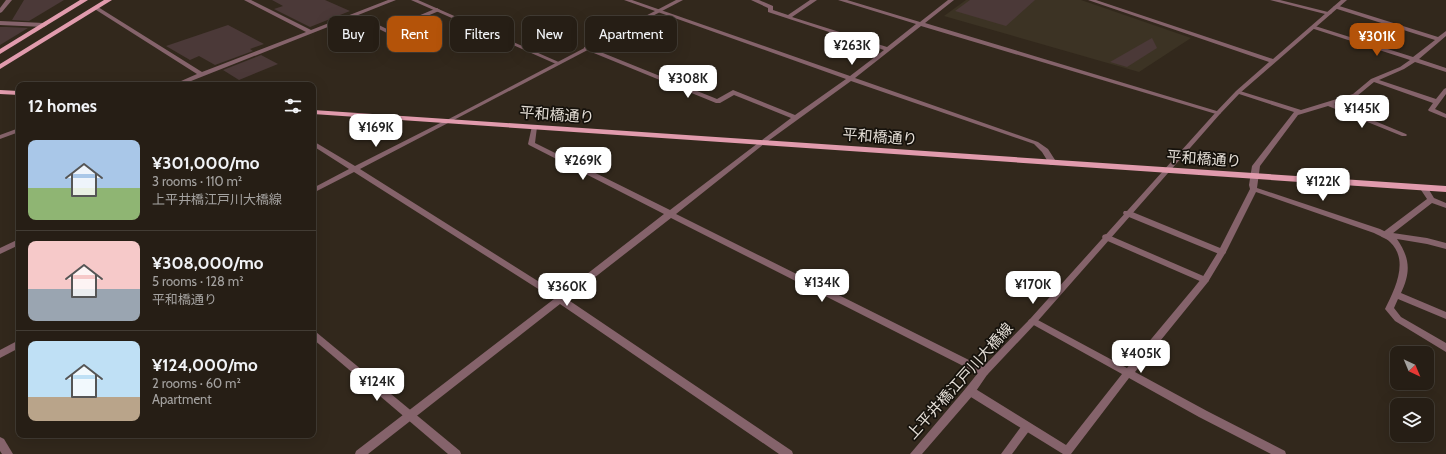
<!DOCTYPE html>
<meta charset="utf-8">
<style>
body{margin:0;font-family:Cabin,"Noto Sans JP",sans-serif;background:#2e271e;color:#f1f3f6;height:100vh;display:flex;flex-direction:column;font-size:15px;white-space:nowrap}
*{box-sizing:border-box;margin:0}
p{font-size:13px;color:#a4a2a0}
.icon{flex:none;width:22px;height:22px;fill:none;stroke:currentColor;stroke-width:2;stroke-linecap:round;stroke-linejoin:round}
.map{position:relative;flex:1;overflow:hidden}
.side{position:absolute;left:16px;top:82px;width:300px;height:356px;display:flex;flex-direction:column;background:#261e15;border-radius:8px;box-shadow:0 4px 16px #0002,0 0 0 1px #423c34}
.side>*{flex:none}
.guide{position:absolute;left:328px;top:16px;width:380px;height:36px;display:flex;gap:8px}
.needle{width:26px;rotate:136deg}
.controls{position:absolute;left:1390px;top:346px;display:grid;gap:8px}
.controls a{display:grid;place-items:center;width:44px;height:44px;border-radius:8px;background:#261e15;box-shadow:0 4px 16px #0002,0 0 0 1px #423c34;font-size:20px}
.price{position:absolute;translate:-50% -34px;padding:0 9px;border-radius:8px;background:#fff;color:#222;font-size:13px;line-height:26px;filter:drop-shadow(0 1px 2px #0008)}
.price::after{content:'';position:absolute;left:50%;top:24px;width:12px;height:9px;margin-left:-6px;background:inherit;clip-path:polygon(0 0,100% 0,50% 100%)}
.price.on{background:#b45309;color:#fff}
ul{padding:0;list-style:none}
li{display:flex;align-items:center;gap:12px;height:100px;padding:0 12px}
li+li{border-top:1px solid #423c34}
li span{display:grid;place-items:center;flex:none;width:112px;height:80px;border-radius:8px;color:#555}
li>.icon{margin-inline-start:auto}
span .icon{width:48px;height:48px;fill:#fffc;stroke-width:1}
li b{font-size:17px}
h2{display:flex;justify-content:space-between;align-items:center;height:48px;padding:0 12px;font-size:17px}
.chip{padding:0 14px;border-radius:8px;background:#261e15;box-shadow:0 4px 16px #0002,0 0 0 1px #423c34;font-size:14px;line-height:36px}
.chip.on{background:#b45309;color:#fff}
.map>svg:first-child{display:block}
</style>
<div class="map">
<svg width="1446" height="454" viewBox="0 0 1446 454">
<rect width="100%" height="100%" fill="#32281c"/>
<path fill="#3c3324" d="M966,0H1081L1191,38L1139,72L944,16Z"/>
<g fill="#4b3938">
<path d="M24,0H64L29,21L12,20Z"/>
<path d="M272,0H325L350,11L310,27L274,9L283,6Z"/>
<path d="M970,0H1035L1006,26L955,11Z"/>
<path d="M228,25L264,44L250,49L253,51L215,65L199,56L190,60L166,46Z"/>
<path d="M0,27H7L28,28L0,45Z"/>
<path d="M1152,38L1157,48L1127,67L1110,62Z"/>
<path d="M261,55L278,64L239,80L223,70Z"/>
</g>
<g fill="none" stroke-linecap="round" stroke-linejoin="round">
<g fill="#85636b" fill-rule="evenodd">
<path d="M437,8L440,10L439,11L387,33L351,15L356,14L387,29Z"/>
<path d="M19,128V132L0,139V135Z"/>
<path d="M1420,185H1426L1434,198L1446,203V208L1432,203L1388,237H1382L1381,235L1382,233L1427,199L1419,187Z"/>
<path d="M1124,211H1130L1225,250L1226,252L1225,254H1219L1124,215L1123,213Z"/>
<path d="M1106,234L1208,278L1209,280L1208,282H1202L1103,239L1102,237L1103,235Z"/>
<path d="M19,239V245L0,254V248Z"/>
<path d="M1027,423L1031,424L1032,427L1012,454H1001L1023,424Z"/>
</g>
<g fill="#85636b" fill-rule="evenodd">
<path d="M244,0H251L311,30L388,0H396L181,85H172L197,74L93,8L98,7L202,72L306,32Z"/>
<path d="M411,0H418L561,63L558,65L556,64Z"/>
<path d="M624,0H632L850,76L884,50L768,12V8L751,0H759L773,6V10L788,15L810,0H817L792,17L887,47L916,24L838,0H847L920,22L948,0H954L925,23L1220,112L1221,113L1218,115L1216,114L921,26L855,78L1038,142L1048,149L1057,163L1056,165H1050L1042,152L1034,144L851,81L764,144L676,214L987,369L989,372L987,375L984,376L981,375L671,218L567,299L792,451L793,454H779L560,304L368,454H355L356,451L554,299L354,172L313,193V188L349,169L313,146V141L355,166L446,120H450V122L360,169L560,295L664,214L529,145L528,144L532,126H536L537,127L535,143L670,210L791,118L734,95L720,103H716L584,49V47H588L717,99L733,90L795,115L846,79Z"/>
<path d="M1270,0H1280L1332,13L1329,15Z"/>
<path d="M1336,5L1438,37L1446,31V36L1419,59L1446,68V72L1415,62L1404,69L1379,80L1436,99L1444,89L1446,88V94L1435,109L1446,114V118L1429,111L1428,110L1433,103L1374,82L1357,96L1334,104L1406,134L1407,135L1406,136H1402L1328,106L1298,115L1260,166L1257,188L1380,229L1386,232L1427,238L1446,243V249L1427,244L1397,239C1410,258 1411,272 1401,293L1446,312V319L1398,299L1394,308L1401,317L1446,343V352L1395,321L1385,309C1394,290 1410,261 1390,242C1386,238 1379,236 1374,233L1256,192L1226,252L1208,282L1135,372L1207,411L1285,451L1286,454H1271L1199,417L1129,378L1071,454H1063L966,394L965,391L966,388L970,387L974,388L1066,445L1122,374L1030,323L1028,321L1030,319H1036L1127,368L1202,278L1218,252L1250,189L1249,185L1252,166L1294,112L1236,93V91H1240L1301,110L1353,94L1371,79L1400,67L1410,60L1311,28V26H1315L1413,57L1435,40L1334,8L1333,7Z"/>
<path d="M0,21L44,23L47,25L44,27L0,25Z"/>
<path d="M19,340V348L0,358V350Z"/>
<path d="M0,437L4,439L13,454H2L0,451Z"/>
</g>
<g fill="#85636b" fill-rule="evenodd">
<path d="M6,0H12L2,12L0,13V8Z"/>
<path d="M676,0H683L450,122H446L445,121Z"/>
<path d="M1088,0H1096L1273,59L1341,0H1347L1240,93L1220,114L1036,323L987,375L974,394L922,454H910L966,388L981,369L1030,319L1216,112L1236,91L1269,62Z"/>
<path d="M313,331L316,332L460,451L461,454H448L313,339Z"/>
</g>
<g fill="#e19bad" fill-rule="evenodd">
<path d="M80,0H88L0,54V49Z"/>
<path d="M104,0H112L0,69V64Z"/>
<path d="M0,90L19,91V95L0,94Z"/>
<path d="M313,110L1446,186V192L313,114Z"/>
</g>
</g>
<g text-anchor="middle" dominant-baseline="central" stroke-width="3.5" stroke-linejoin="round" paint-order="stroke">
<g font-size="15" fill="#e3ddd5" stroke="#16120c">
<text transform="translate(557 115) rotate(4)">平和橋通り</text>
<text transform="translate(880 137) rotate(4)">平和橋通り</text>
<text transform="translate(1204 159) rotate(4)">平和橋通り</text>
<text transform="translate(960 381) rotate(-48)">上平井橋江戸川大橋線</text>
</g>
</g>
</svg>
<div class="controls">
<a><svg class="needle" viewBox="-14 -14 28 28"><path d="M0-13l5 13h-10z" fill="#e53935"/><path d="M0 13l5-13h-10z" fill="#a4a2a0"/></svg></a>
<a><svg class="icon" aria-label="layers" viewBox="0 0 24 24"><path d="M12 4l9 5-9 5-9-5zM3 14l9 5 9-5"/></svg></a>
</div>
<b class="price on" style="left:1377px;top:57px">¥301K</b>
<b class="price" style="left:852px;top:66px">¥263K</b>
<b class="price" style="left:688px;top:99px">¥308K</b>
<b class="price" style="left:1362px;top:129px">¥145K</b>
<b class="price" style="left:376px;top:148px">¥169K</b>
<b class="price" style="left:583px;top:181px">¥269K</b>
<b class="price" style="left:1323px;top:202px">¥122K</b>
<b class="price" style="left:822px;top:303px">¥134K</b>
<b class="price" style="left:1033px;top:305px">¥170K</b>
<b class="price" style="left:567px;top:307px">¥360K</b>
<b class="price" style="left:1141px;top:374px">¥405K</b>
<b class="price" style="left:377px;top:402px">¥124K</b>
<div class="guide">
<a class="chip">Buy</a>
<a class="chip on">Rent</a>
<a class="chip">Filters</a>
<a class="chip">New</a>
<a class="chip">Apartment</a>
</div>
<section class="side">
<h2>12 homes<svg class="icon" aria-label="filters" viewBox="0 0 24 24"><path d="M4 7h16M4 17h16"/><circle cx="9" cy="7" r="2"/><circle cx="15" cy="17" r="2"/></svg></h2>
<ul>
<li><span style="background:linear-gradient(#a9c7e8 60%,#8fb573 0)"><svg class="icon" aria-label="home" viewBox="0 0 24 24"><path d="M3 11l9-7 9 7M6 9v11h12V9"/></svg></span><div><b>¥301,000/mo</b><p>3 rooms · 110 m²</p><p>上平井橋江戸川大橋線</p></div></li>
<li><span style="background:linear-gradient(#f6c9c9 60%,#9aa5b1 0)"><svg class="icon" aria-label="home" viewBox="0 0 24 24"><path d="M3 11l9-7 9 7M6 9v11h12V9"/></svg></span><div><b>¥308,000/mo</b><p>5 rooms · 128 m²</p><p>平和橋通り</p></div></li>
<li><span style="background:linear-gradient(#bfe0f5 70%,#b9a48a 0)"><svg class="icon" aria-label="home" viewBox="0 0 24 24"><path d="M3 11l9-7 9 7M6 9v11h12V9"/></svg></span><div><b>¥124,000/mo</b><p>2 rooms · 60 m²</p><p>Apartment</p></div></li>
</ul>
</section>
</div>
